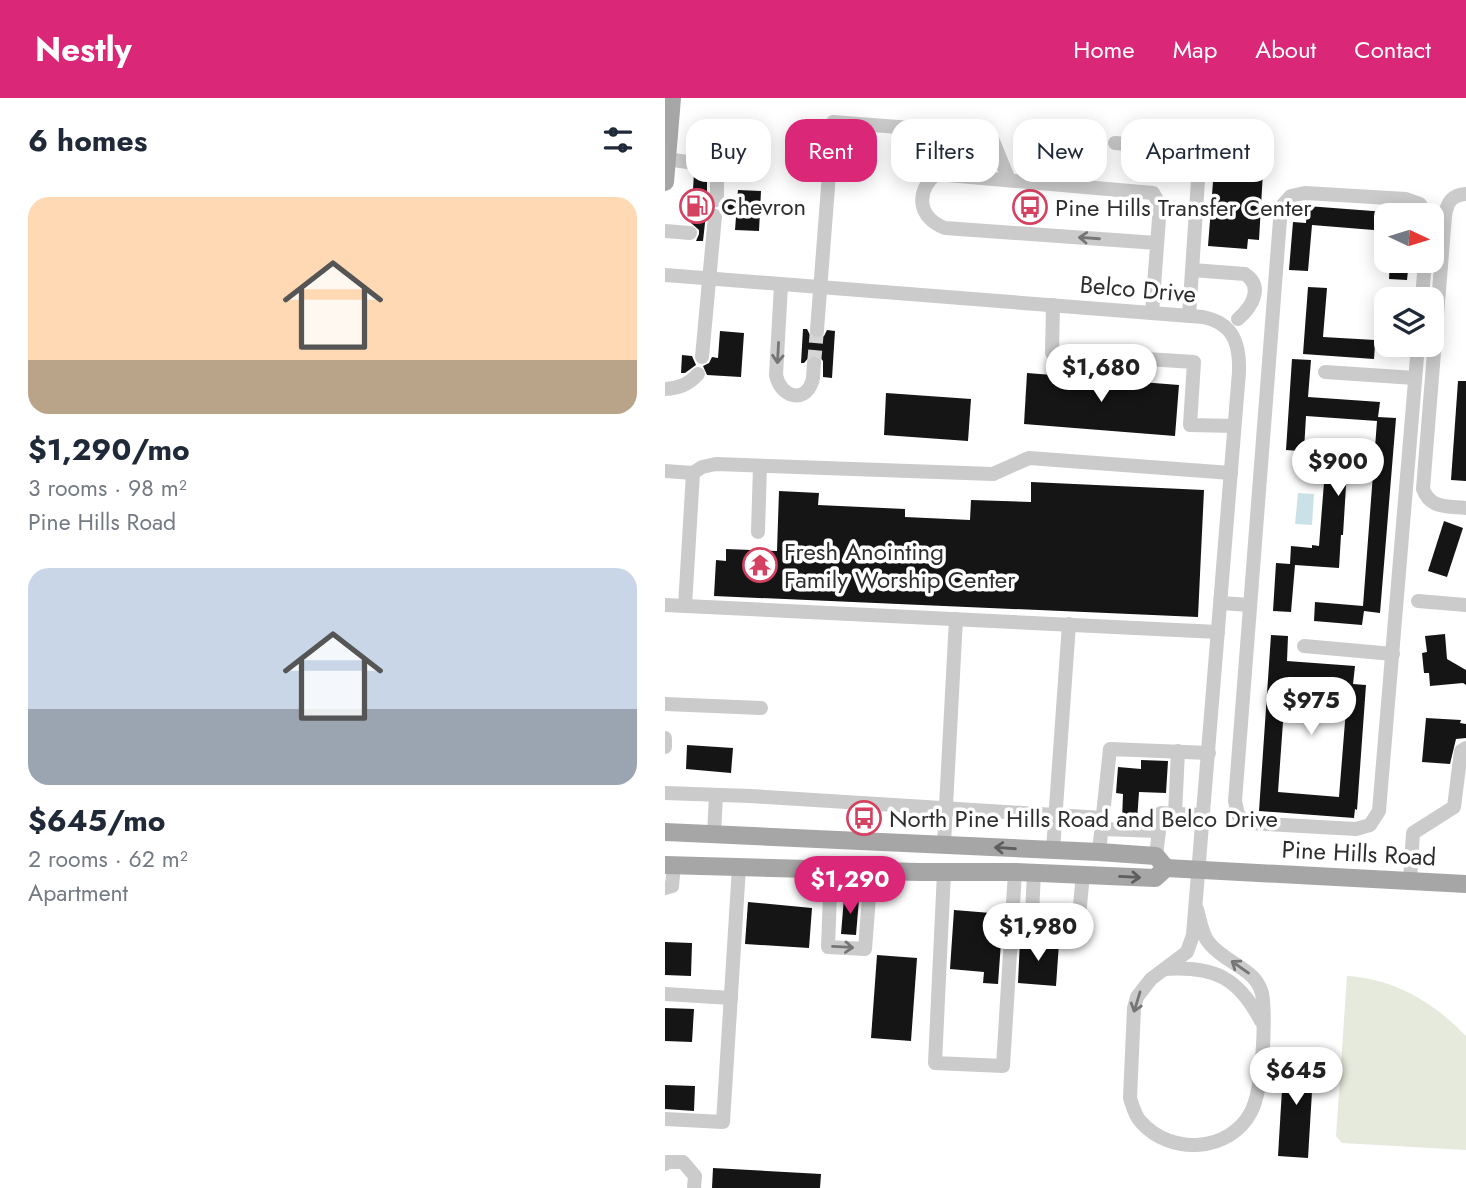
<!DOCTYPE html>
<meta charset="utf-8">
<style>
body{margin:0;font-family:Jost,sans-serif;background:#f2f2f3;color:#1f2937;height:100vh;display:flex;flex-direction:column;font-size:26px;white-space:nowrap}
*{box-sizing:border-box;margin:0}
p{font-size:23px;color:#747a83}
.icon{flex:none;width:38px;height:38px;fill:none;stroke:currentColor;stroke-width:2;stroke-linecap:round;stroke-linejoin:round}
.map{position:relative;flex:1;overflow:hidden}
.details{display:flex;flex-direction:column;background:#fff;width:665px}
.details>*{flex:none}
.guide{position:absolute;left:21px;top:21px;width:665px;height:63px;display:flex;gap:14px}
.needle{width:46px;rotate:94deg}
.tools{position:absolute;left:709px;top:105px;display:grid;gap:14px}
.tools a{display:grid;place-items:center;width:70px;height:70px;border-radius:14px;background:#fff;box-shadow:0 4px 18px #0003;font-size:35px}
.price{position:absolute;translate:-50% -60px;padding:0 16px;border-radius:24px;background:#fff;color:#222;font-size:23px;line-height:46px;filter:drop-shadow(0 2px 4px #0008)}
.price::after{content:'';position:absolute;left:50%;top:42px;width:21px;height:16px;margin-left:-10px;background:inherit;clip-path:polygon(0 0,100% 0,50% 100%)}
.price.on{background:#db2777;color:#fff}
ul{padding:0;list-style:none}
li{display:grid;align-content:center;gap:14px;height:371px;padding:0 28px}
li span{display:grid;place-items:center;height:217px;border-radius:21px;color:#555}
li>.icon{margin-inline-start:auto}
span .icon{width:126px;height:126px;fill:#fffc;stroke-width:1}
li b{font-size:30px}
h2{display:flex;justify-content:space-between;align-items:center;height:84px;padding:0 28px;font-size:30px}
.chip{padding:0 24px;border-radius:21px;background:#fff;box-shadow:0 4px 18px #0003;font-size:24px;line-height:63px}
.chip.on{background:#db2777;color:#fff}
header{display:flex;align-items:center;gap:42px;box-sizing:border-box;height:98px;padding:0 35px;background:#db2777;color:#fff}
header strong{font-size:33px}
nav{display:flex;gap:38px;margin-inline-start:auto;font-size:24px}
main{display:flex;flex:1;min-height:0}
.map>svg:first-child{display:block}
</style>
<header>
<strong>Nestly</strong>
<nav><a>Home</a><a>Map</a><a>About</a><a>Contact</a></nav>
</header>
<main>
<section class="details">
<h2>6 homes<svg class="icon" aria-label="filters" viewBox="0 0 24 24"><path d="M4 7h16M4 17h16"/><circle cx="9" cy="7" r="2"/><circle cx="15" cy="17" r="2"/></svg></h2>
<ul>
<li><span style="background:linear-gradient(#ffd9b3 75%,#b9a48a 0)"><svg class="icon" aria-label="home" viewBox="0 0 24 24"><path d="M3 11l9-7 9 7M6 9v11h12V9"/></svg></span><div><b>$1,290/mo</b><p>3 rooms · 98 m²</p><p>Pine Hills Road</p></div></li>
<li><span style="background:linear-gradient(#c9d6e8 65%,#9aa5b1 0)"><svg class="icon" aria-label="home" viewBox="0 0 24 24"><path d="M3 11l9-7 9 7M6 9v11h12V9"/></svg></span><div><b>$645/mo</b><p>2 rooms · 62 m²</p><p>Apartment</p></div></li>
</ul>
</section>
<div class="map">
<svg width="801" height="1090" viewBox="0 0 801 1090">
<rect width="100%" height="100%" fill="#fff"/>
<path fill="#e6eadd" d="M682,878C730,881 768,904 801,938V1052L677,1045L671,1038Z"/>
<path fill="#cbe1e8" d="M633,395L649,396L647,427L630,426Z"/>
<g fill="#151515" fill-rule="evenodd">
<path d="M549,71L598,74L594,142L583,141L582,151L543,148Z"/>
<path d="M29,75L42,77V102L46,109L41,116L38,143H31L34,136V132L26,125Z"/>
<path d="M73,92L96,93L94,133L70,132L71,119L60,118L56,111L62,103H72Z"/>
<path d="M642,108L721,114V133L647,127L643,173L624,172L628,124L641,125Z"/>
<path d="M725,163H744L742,182L724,181Z"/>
<path d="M643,189L662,190L658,239L710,242L712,212H721V247L710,246L709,261L638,256Z"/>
<path d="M138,231H142L146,239L152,242L159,238L162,232L170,233L167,280L158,279V263L154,258L146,257L139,265H136Z"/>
<path d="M55,233L79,235L76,279L42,277L38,268L44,265L47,259L53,260Z"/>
<path d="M17,257L27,258L31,267L20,275H16Z"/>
<path d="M627,261L646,262L643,299L715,304L713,319L731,320L715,515L699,513L697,527L649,523L650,504L698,508L712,323L641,318L639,352L683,355L678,437H676L674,470L630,467L626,514L608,513L611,465L625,466L626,448L647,450V447L654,448L660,372L632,370L634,353L621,352Z"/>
<path d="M362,275L514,287L510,338L359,326Z"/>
<path d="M793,283H801V383L786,382Z"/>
<path d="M221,295L306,301L303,343L219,337Z"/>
<path d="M366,384L539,392L533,519L49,498L51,462L61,463V451L112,453L114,393L154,395L153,407L240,411V419L305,422L306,402L366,404Z"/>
<path d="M779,423L798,430L782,479L763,473Z"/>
<path d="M780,536L782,561L801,572V587L798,585L765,588L764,575H759L757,555L762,554L760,538Z"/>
<path d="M606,537L623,538L622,563L690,568L688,586L701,587L692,712L690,711L689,720L594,713ZM621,582L683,586L674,699L613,694Z"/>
<path d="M761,620L796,622L795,625L801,626V640L791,641L785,666L757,664Z"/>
<path d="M22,647L68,650L66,675L21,671Z"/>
<path d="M476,662L503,663L501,695L474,694L472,723L457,722L458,696L451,695L453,669L476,671Z"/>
<path d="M179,800L194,801L191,837L176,836Z"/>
<path d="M83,804L147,810L144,850L80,846Z"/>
<path d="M289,812L338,816L333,886L318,885L319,874L285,871Z"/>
<path d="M355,842L394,845L391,888L353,885Z"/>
<path d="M0,844L27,845L26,878L0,877Z"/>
<path d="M212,857L252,860L246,943L206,940Z"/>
<path d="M0,910L29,911L27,944L0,943Z"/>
<path d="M619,958L649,960L643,1060L613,1058Z"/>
<path d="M0,987L30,988L29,1013L0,1011Z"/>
<path d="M48,1070L156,1076L155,1090H47Z"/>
</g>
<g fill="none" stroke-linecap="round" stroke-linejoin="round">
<path stroke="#d5d5d5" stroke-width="14" stroke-dasharray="14 7" stroke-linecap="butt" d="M149,266L152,232"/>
<g stroke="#cbcbcb" stroke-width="14">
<path d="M450,45L596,57"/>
<path d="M2,61L49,68L52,73V102"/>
<path d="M801,96C787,97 782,104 780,118L758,391C765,411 783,408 801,410"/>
<path d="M0,133L25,135"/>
<path d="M527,172L580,176C599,189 587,209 573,221"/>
<path d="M0,177L538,219C568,225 575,245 574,274L528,837L522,854L486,881L472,899L469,910L465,1000C468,1009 470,1018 476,1024C506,1058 565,1054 586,1014C598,991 600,928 598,902C596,871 562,867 545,846C537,838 535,822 532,811"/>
<path d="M116,187L111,277C115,298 139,307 147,284C149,279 148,271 149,266"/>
<path d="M757,201L760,163"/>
<path d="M388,207L387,255L529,264L525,327L569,328"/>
<path d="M487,215L495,107L488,95L271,76C250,94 253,120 280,130L492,145"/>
<path d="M524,218L535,52"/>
<path d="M152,232L168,24L325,36L344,82"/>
<path d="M753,247L714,713L705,727L691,731L584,725L573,717L570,703L616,109L626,98L640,95L741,101L755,106L761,117"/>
<path d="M37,259L50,118"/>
<path d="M660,274L750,280"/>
<path d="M0,291C14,290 23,287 33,276"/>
<path d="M0,373L28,375"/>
<path d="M93,434L95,368"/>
<path d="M753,503L801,507"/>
<path d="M556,505L585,507"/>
<path d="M0,507L553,534"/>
<path d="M20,508L28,375L37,369L51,366L328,376L364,360L566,375"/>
<path d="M639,548L728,556"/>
<path d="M0,606L96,610"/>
<path d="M0,640V649"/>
<path d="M513,653L510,716L539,717"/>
<path d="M0,695L85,698L438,720"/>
<path d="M437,731L494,733"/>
<path d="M49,736L51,697"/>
<path d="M279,745L291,521"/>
<path d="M388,752L404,526"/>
<path d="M434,754L445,651L544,655"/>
<path d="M491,758L496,715L510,716"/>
<path d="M166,771L163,849L200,851L206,772"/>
<path d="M279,774L270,965L338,968L350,774"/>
<path d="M369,775L367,815L414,818L418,776"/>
<path d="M745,782L748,735L789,709L796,653L801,650"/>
<path d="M0,790L7,788L9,767"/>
<path d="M500,871C549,868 573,879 596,923"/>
<path d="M0,896L66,900"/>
<path d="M0,1021L58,1024L74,769"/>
<path d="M0,1066L2,1064H18L30,1078L29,1090"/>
</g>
<g stroke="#a6a6a6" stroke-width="18">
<path d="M0,84L7,0"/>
<path d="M0,734L434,754L491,758L501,770"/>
<path d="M0,767L254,774H350L490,780L501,770L801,786"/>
</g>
</g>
<defs><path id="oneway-shaft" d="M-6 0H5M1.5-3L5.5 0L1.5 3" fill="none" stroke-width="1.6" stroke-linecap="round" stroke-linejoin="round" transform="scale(1.75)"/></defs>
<g stroke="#757575">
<use href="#oneway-shaft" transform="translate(424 140) rotate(-176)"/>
<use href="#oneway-shaft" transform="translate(113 255) rotate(93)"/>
<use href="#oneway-shaft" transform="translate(178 849) rotate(3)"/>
<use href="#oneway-shaft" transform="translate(575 869) rotate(-145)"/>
<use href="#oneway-shaft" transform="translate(472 904) rotate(107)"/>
</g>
<g stroke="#5e5e5e">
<use href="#oneway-shaft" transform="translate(340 750) rotate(-176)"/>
<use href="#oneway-shaft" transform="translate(465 779) rotate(3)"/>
</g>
<defs>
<g id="fuel-ring" transform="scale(1.75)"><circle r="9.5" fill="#fff" stroke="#d54161" stroke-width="1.5"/><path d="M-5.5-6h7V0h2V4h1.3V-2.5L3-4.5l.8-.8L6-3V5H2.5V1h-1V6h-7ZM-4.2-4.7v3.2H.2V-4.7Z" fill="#d54161"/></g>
<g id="bus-ring" transform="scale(1.75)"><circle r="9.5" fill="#fff" stroke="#d54161" stroke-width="1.5"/><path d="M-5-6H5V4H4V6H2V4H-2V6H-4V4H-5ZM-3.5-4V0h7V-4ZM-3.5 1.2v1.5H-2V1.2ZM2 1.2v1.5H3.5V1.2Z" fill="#d54161"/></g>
<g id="temple-ring" transform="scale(1.75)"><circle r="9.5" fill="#fff" stroke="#d54161" stroke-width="1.5"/><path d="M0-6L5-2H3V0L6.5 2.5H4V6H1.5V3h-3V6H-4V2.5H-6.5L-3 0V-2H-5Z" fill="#d54161"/></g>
</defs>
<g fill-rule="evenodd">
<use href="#fuel-ring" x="32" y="108"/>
<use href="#bus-ring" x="365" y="109"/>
<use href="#temple-ring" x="95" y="467"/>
<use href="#bus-ring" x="199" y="720"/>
</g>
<g text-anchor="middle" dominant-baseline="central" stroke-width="7" stroke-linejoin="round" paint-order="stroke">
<g font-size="24" fill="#2e2e2e" stroke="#fff" text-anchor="start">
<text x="56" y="108">Chevron</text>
<text x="390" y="109">Pine Hills Transfer Center</text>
<text x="119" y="453">Fresh Anointing<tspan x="119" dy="28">Family Worship Center</tspan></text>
<text x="224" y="720">North Pine Hills Road and Belco Drive</text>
</g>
<g font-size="24" fill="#2e2e2e" stroke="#fff">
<text transform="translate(473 191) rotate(5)">Belco Drive</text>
<text transform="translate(694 755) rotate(3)">Pine Hills Road</text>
</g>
</g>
</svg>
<div class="tools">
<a><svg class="needle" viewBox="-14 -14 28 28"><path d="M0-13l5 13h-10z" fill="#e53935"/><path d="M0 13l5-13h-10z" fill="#747a83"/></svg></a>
<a><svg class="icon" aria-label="layers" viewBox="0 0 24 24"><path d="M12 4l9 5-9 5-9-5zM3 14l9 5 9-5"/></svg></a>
</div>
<b class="price" style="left:436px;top:306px">$1,680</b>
<b class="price" style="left:673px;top:400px">$900</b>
<b class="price" style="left:646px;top:639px">$975</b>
<b class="price on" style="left:185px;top:818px">$1,290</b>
<b class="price" style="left:373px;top:865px">$1,980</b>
<b class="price" style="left:631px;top:1009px">$645</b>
<div class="guide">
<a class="chip">Buy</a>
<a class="chip on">Rent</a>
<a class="chip">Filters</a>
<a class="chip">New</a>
<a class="chip">Apartment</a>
</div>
</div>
</main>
